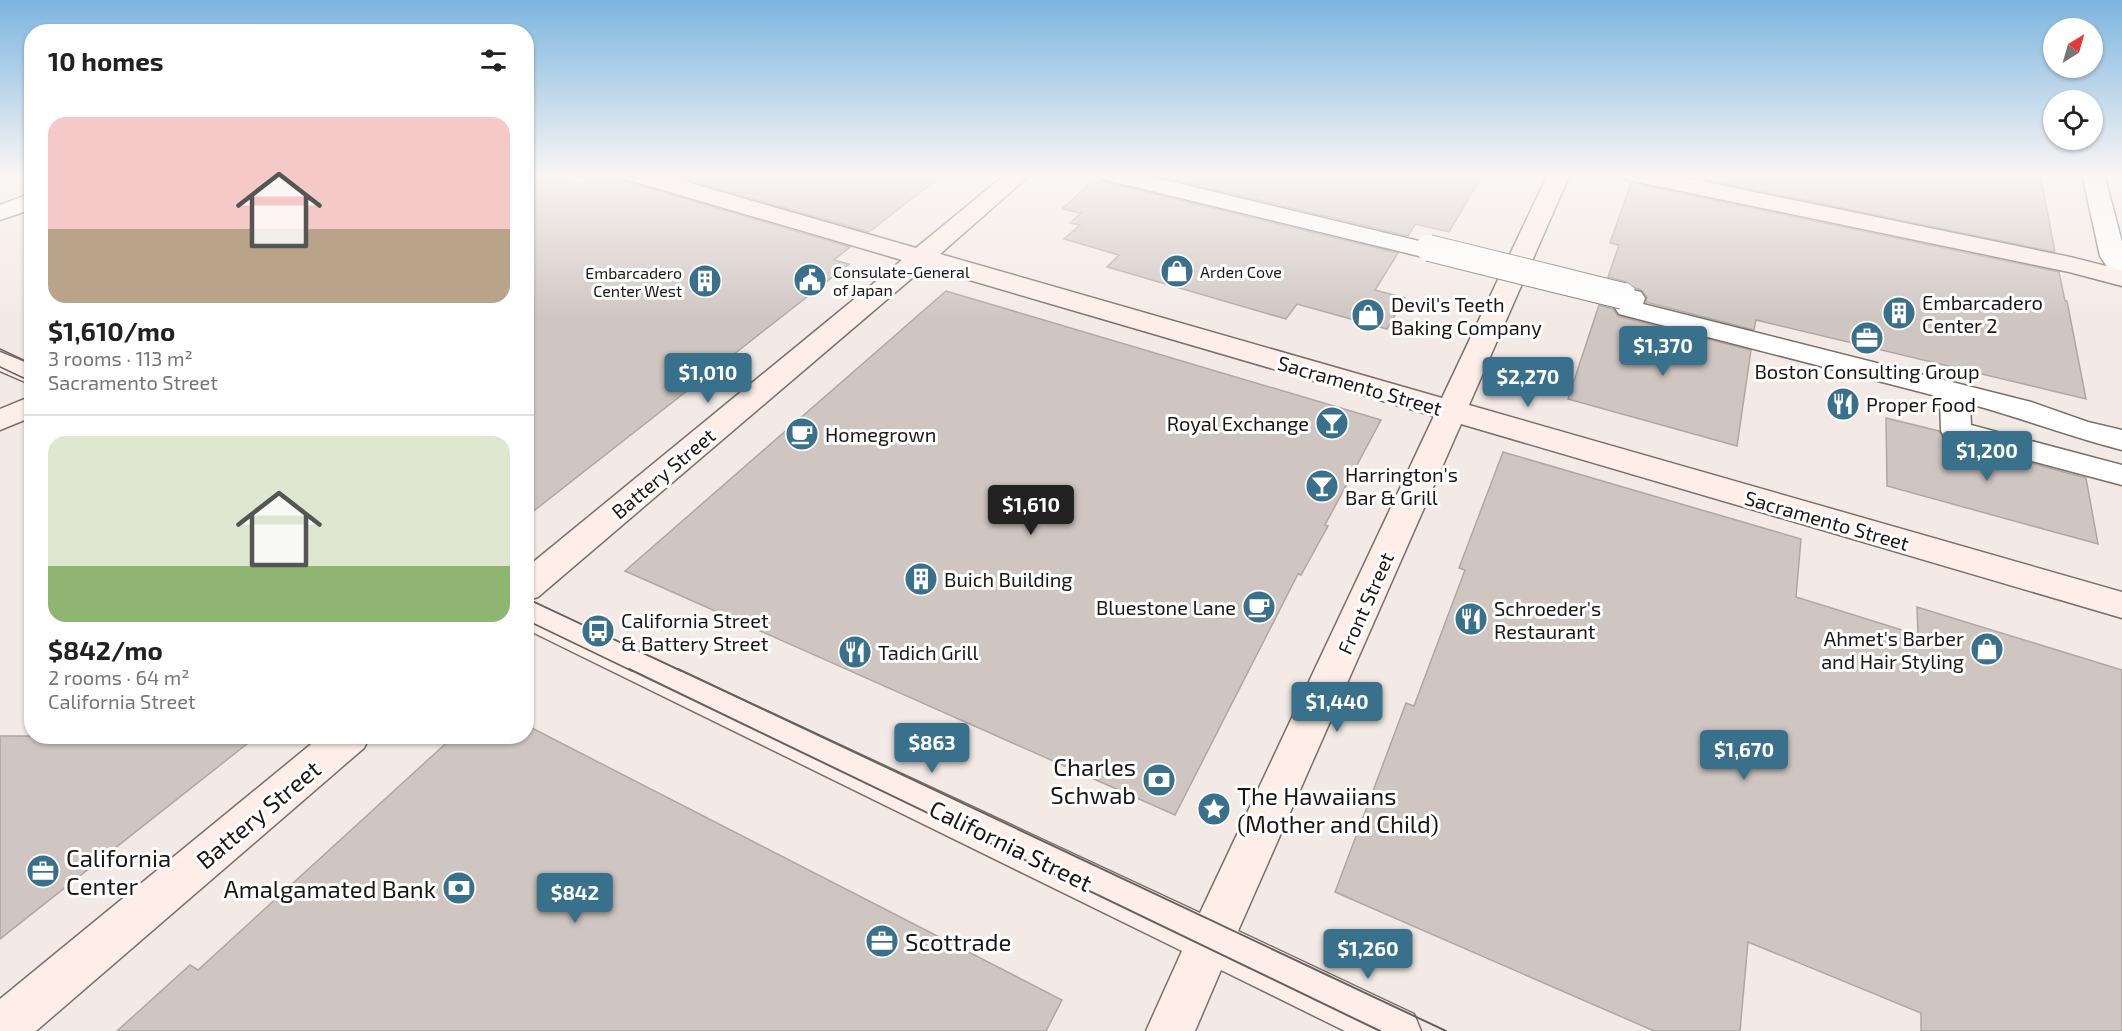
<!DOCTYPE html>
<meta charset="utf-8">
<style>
body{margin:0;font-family:"Exo 2",sans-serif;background:#f2f2f2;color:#222;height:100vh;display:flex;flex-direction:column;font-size:22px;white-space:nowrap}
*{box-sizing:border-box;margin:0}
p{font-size:20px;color:#767676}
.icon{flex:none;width:33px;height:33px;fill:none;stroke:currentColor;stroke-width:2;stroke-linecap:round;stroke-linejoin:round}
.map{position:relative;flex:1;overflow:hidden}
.drawer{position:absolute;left:24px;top:24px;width:510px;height:720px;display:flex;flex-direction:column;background:#fff;border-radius:24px;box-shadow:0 2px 4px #0004}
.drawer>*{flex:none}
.needle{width:39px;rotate:37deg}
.buttons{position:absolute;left:2043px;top:18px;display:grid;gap:12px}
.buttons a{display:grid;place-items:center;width:60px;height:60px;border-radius:50%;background:#fff;box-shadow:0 2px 4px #0004;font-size:30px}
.price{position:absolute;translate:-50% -51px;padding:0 14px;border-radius:6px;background:#39708b;color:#fff;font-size:20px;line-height:39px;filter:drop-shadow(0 2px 3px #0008)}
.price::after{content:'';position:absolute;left:50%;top:36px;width:18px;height:14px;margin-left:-9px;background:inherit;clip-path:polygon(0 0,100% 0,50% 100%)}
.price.selected{background:#222;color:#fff}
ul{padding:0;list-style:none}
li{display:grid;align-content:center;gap:12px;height:318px;padding:0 24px}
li+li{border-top:2px solid #e0e0e0}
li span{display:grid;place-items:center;height:186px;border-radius:18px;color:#555}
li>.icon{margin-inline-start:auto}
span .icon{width:108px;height:108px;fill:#fffc;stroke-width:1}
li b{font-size:26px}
h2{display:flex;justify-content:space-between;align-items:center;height:72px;padding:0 24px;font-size:26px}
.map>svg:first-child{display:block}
</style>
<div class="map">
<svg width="2122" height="1031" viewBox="0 0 2122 1031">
<rect width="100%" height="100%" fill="#f3eae6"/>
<g fill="#cfc6c2" stroke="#b0a7a4" stroke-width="1.5">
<path d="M526,174H547L582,184L583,174H620L624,181L850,247L834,260L849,264L526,517Z"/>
<path d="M668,174H944L869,232Z"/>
<path d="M1151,174H1483L1449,232L1415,224L1408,236Z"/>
<path d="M1679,174H2040L2055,252Z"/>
<path d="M1098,176L1101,181L1398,253L1375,290L1405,298L1387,329L1297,304L1286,319L1107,267L1119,255L1064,239L1080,225L1070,223L1081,213L1062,209Z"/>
<path d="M1631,183L2059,272L2065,301H2067L2086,399L1756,320L1754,330L1646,302L1647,297L1641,290L1635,288L1627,282L1608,277L1619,245L1610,243Z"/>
<path d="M946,291L1381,420L1325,525L1328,526L1301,575L1298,574L1175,815L625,571Z"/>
<path d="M1599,305L1613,309L1618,316L1751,350L1737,446L1568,399Z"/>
<path d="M1886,418L1939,431L1944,440L2086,478L2098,544L1887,486Z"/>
<path d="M1503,452L1801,539L1796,597L1918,635L1917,607L2122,670V1031H1921V1013L1748,942L1740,1031H1654L1335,892L1406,703L1414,706L1465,570L1459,568Z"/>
<path d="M526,725L1062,1000L1046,1031H117L190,965L198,970L454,736H526Z"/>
<path d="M0,736H257L0,939Z"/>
</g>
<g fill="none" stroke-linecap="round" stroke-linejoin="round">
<g stroke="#78706d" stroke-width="3">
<g id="street">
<path d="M1099,174H1140L1469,253L1473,258L1469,263L1460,266L1102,179Z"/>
<path d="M2082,174H2104L2122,242V279L2113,276L2100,256Z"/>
<path d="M32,193V209L0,220V205Z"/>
<path d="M1623,288L1641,292L1645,298L1643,304L2031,402L2088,422L2122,430V450C2070,437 2022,418 1970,404L1971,425L2122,465V485L1945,438L1941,431L1940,397L1619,314L1615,308L1617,302L1610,296L1614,290Z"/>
</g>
</g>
<g stroke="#78706d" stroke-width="3">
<g id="secondary">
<path d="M622,174H659L916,248L1006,174H1031L940,254L1442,398L1548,174H1570L1469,405L2122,592V618L1461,424L1238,931L1414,1014L1421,1031H1345L1221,970L1195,1031H1146L1182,951L526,629V568L902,260L625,179ZM925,267L1434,416L1200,913L528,600L538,597Z"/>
<path d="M1622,174H1667L2070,257L2122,270V286L2069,272L1633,181L1625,179Z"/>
<path d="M0,352L32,365V385L0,371Z"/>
<path d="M32,396V417L0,430V409Z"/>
<path d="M321,736H370L364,748L36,1031H0V999Z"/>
</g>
</g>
<use href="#street" fill="#fff" fill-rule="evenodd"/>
<use href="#secondary" fill="#feeee7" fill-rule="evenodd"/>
<g stroke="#67615f" stroke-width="1.5">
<path d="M0,349L32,364"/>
<path d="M0,367L32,382"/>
<path d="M526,598L681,671"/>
<path d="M526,620L632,671"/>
</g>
<g stroke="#67615f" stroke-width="2">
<path d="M629,669L1380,1031"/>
<path d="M678,669L1446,1031"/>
</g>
<g stroke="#78706d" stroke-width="28" stroke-linecap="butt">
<path id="street-bridge" d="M1429,248L1623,296"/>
</g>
<use href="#street-bridge" stroke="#fff" stroke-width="26"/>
</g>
<linearGradient id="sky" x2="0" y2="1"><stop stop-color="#7db5e0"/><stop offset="0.55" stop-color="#faf6f4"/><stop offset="1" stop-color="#faf6f4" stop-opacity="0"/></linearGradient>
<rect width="2122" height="319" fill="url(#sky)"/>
<defs>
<g id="shop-disc" transform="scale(1.725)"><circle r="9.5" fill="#39708b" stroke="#fff"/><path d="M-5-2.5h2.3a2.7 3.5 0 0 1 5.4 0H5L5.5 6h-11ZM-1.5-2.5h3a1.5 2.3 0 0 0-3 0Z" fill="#fff"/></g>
<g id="civic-disc" transform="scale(1.725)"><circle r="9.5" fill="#39708b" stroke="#fff"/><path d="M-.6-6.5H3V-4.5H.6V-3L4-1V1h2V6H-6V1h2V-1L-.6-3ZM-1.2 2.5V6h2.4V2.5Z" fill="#fff"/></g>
<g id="building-disc" transform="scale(1.725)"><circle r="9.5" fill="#39708b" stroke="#fff"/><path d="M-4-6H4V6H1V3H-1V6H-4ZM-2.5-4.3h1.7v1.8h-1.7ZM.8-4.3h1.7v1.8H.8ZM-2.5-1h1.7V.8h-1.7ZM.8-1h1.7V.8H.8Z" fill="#fff"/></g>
<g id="office-disc" transform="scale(1.725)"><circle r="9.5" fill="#39708b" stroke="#fff"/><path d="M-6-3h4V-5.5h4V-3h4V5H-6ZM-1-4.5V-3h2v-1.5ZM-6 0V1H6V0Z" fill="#fff"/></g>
<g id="restaurant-disc" transform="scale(1.725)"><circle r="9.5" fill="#39708b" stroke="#fff"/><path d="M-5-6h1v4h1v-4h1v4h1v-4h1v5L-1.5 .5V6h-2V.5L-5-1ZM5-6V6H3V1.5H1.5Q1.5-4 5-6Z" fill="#fff"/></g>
<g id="bar-disc" transform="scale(1.725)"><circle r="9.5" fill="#39708b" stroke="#fff"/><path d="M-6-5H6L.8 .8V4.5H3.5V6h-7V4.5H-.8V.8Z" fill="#fff"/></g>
<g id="cafe-disc" transform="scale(1.725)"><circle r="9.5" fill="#39708b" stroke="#fff"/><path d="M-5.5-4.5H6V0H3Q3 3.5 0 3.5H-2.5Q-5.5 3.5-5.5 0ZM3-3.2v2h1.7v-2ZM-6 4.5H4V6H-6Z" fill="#fff"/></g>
<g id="bus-disc" transform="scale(1.725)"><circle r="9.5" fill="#39708b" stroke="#fff"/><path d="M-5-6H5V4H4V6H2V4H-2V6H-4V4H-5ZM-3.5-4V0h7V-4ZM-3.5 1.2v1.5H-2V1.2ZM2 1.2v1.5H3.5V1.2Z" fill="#fff"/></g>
<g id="bank-disc" transform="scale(1.725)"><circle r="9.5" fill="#39708b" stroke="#fff"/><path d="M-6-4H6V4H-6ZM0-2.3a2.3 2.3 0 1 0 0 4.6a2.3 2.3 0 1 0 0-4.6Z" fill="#fff"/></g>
<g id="sight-disc" transform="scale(1.725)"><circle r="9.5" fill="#39708b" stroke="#fff"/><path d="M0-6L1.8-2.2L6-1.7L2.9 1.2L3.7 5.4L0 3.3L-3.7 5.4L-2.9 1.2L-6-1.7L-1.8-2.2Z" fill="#fff"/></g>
</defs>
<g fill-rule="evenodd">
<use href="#shop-disc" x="1177" y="271"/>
<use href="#civic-disc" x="810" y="280"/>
<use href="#building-disc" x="705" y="281"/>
<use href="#building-disc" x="1899" y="313"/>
<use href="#shop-disc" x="1368" y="315"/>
<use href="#office-disc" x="1867" y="338"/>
<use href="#restaurant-disc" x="1843" y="404"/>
<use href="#bar-disc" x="1332" y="423"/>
<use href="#cafe-disc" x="802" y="434"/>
<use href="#bar-disc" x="1322" y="486"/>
<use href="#building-disc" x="921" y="579"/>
<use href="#cafe-disc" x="1259" y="607"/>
<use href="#restaurant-disc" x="1471" y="619"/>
<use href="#bus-disc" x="598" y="631"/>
<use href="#shop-disc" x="1987" y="649"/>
<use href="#restaurant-disc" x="855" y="652"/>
<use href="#bank-disc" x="1159" y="780"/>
<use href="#sight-disc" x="1214" y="809"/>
<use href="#office-disc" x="43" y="871"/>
<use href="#bank-disc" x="459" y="888"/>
<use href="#office-disc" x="882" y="941"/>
</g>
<g text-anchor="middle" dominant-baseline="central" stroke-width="6" stroke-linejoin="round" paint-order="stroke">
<g font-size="16" fill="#1a1716" stroke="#fff" text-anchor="start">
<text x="833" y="271">Consulate-General<tspan x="833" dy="18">of Japan</tspan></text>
<text x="1200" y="271">Arden Cove</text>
<text x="682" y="272" text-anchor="end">Embarcadero<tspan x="682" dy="18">Center West</tspan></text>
</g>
<g font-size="20" fill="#1a1716" stroke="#fff" text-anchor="start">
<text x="1922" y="302">Embarcadero<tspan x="1922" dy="23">Center 2</tspan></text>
<text x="1391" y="304">Devil's Teeth<tspan x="1391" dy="23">Baking Company</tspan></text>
<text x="1867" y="371" text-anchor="middle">Boston Consulting Group</text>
<text x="1866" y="404">Proper Food</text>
<text x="1309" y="423" text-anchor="end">Royal Exchange</text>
<text x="825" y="434">Homegrown</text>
<text x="1345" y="474">Harrington's<tspan x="1345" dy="23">Bar &amp; Grill</tspan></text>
<text x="944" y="579">Buich Building</text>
<text x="1236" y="607" text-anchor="end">Bluestone Lane</text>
<text x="1494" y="608">Schroeder's<tspan x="1494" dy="23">Restaurant</tspan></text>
<text x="621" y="620">California Street<tspan x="621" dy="23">&amp; Battery Street</tspan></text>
<text x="1964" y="638" text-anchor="end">Ahmet's Barber<tspan x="1964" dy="23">and Hair Styling</tspan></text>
<text x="878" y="652">Tadich Grill</text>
</g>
<g font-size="20" fill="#1a1716" stroke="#fff">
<text transform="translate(1360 385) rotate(16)">Sacramento Street</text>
<text transform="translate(663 473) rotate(-40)">Battery Street</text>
<text transform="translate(1827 520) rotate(16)">Sacramento Street</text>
<text transform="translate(1365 603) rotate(-66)">Front Street</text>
</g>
<g font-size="24" fill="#1a1716" stroke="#fff" text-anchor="start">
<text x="1136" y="766" text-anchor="end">Charles<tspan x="1136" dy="28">Schwab</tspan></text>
<text x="1237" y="795">The Hawaiians<tspan x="1237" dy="28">(Mother and Child)</tspan></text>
<text x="66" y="857">California<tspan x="66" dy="28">Center</tspan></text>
<text x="436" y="888" text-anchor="end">Amalgamated Bank</text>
<text x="905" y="941">Scottrade</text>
</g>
<g font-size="24" fill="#1a1716" stroke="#fff">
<text transform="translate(258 814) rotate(-40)">Battery Street</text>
<text transform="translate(1011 845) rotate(26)">California Street</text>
</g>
</g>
</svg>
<div class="buttons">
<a><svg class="needle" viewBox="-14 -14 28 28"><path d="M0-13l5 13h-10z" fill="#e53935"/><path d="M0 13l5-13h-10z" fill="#767676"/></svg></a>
<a><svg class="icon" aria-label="locate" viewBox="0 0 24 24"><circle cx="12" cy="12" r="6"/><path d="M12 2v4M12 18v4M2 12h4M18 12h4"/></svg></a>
</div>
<b class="price" style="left:1663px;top:377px">$1,370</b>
<b class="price" style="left:708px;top:404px">$1,010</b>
<b class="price" style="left:1528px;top:408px">$2,270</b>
<b class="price" style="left:1987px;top:482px">$1,200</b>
<b class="price selected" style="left:1031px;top:536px">$1,610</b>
<b class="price" style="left:1337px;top:733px">$1,440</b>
<b class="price" style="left:932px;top:774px">$863</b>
<b class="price" style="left:1744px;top:781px">$1,670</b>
<b class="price" style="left:575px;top:924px">$842</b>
<b class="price" style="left:1368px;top:980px">$1,260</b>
<section class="drawer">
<h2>10 homes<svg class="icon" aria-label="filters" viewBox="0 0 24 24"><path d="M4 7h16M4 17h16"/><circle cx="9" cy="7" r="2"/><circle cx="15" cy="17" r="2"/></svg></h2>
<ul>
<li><span style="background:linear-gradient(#f6c9c9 60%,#b9a48a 0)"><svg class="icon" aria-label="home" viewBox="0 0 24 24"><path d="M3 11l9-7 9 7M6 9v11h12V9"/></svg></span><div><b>$1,610/mo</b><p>3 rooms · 113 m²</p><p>Sacramento Street</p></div></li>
<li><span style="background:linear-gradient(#dfe7d0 70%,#8fb573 0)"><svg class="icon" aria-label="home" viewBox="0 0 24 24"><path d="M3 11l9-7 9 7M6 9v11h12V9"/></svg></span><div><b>$842/mo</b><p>2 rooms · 64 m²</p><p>California Street</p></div></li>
</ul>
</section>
</div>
